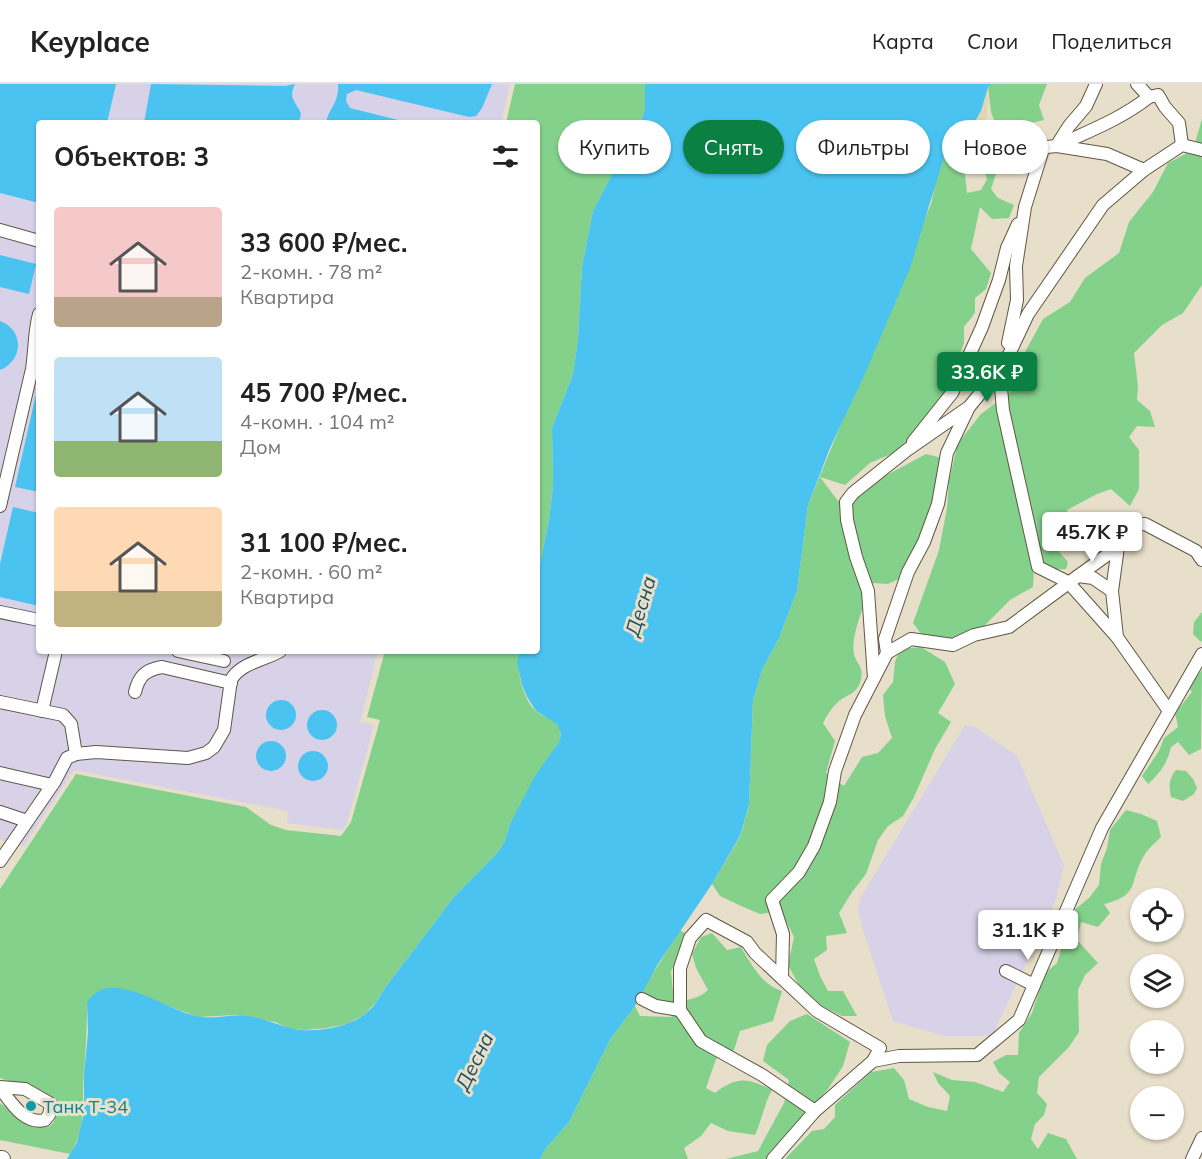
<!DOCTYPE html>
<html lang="ru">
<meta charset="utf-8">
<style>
body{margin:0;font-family:Mulish,sans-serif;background:#f2f2f2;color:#222;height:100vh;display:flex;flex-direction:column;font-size:22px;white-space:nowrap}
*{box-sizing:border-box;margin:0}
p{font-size:20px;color:#767676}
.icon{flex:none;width:33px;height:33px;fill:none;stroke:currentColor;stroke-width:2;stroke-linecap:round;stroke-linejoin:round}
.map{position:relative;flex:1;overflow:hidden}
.side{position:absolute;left:36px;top:36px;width:504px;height:534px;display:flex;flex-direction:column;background:#fff;border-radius:6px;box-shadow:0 2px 4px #0004}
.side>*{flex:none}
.top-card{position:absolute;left:558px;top:36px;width:554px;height:54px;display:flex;gap:12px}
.fabs{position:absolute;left:1130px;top:804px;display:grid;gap:12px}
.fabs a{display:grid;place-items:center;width:54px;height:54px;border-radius:50%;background:#fff;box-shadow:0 2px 4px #0004;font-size:30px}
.price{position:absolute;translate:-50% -51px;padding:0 14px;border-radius:6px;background:#fff;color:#222;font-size:20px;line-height:39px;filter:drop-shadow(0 2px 3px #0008)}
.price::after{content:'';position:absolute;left:50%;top:36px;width:18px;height:14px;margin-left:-9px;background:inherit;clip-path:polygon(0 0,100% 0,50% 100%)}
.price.selected{background:#0b8043;color:#fff}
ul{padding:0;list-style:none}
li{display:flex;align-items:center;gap:18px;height:150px;padding:0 18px}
li span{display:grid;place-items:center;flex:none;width:168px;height:120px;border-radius:6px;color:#555}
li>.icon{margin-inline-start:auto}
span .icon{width:72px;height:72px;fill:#fffc;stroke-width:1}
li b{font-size:26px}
h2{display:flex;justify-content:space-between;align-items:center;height:72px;padding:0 18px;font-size:26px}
.pill{padding:0 21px;border-radius:27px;background:#fff;box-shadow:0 2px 4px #0004;font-size:21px;line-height:54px}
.pill.selected{background:#0b8043;color:#fff}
header{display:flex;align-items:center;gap:36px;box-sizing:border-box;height:84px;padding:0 30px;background:#fff;border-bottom:2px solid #e0e0e0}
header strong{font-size:28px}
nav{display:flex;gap:33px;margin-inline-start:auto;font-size:21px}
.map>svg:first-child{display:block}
</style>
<header>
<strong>Keyplace</strong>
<nav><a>Карта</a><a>Слои</a><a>Поделиться</a></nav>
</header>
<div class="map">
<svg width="1202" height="1075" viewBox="0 0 1202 1075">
<rect width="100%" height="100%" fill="#e7dfc9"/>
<g fill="#d7d2e8">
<path d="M0,0H510L501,39H39V567H378L360,638L374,641L347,740L343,746L287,739L288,727L74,686L24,762L0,756Z"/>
<path d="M965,641L975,643L1017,672L1064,781L1056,816L992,952H944L893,937L862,843L858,825L861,813Z"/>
</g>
<g fill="#84d18c">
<path d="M515,0H645V25L635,56L624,67L593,127L582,183L578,255L573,290L552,344L553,402L549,436L537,495V39H506Z"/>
<path d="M992,0H1047L1039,21L1044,36C1028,41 1013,39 997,45L991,28L988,3Z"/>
<path d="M1202,35V201L1183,229L1162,241L1134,269L1138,302L1137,316L1150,327L1155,343L1137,342L1129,353L1139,366V405L1130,422L1111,405L1097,410L1067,426L1071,447L1059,449L1055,463L1068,478L1066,485L1034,486L1033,503L1010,516L985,541L953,557L922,551L913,539L939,466L947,424L949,396L958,359L981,330L1013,306L1025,268L1043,235L1070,218L1085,194L1119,169L1129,138L1153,108L1168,79L1193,66Z"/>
<path d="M1005,62L991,105L998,114L1014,121L1009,134L992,135L980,123L971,165L991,189L986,205L975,214V229L964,243V259L944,311L898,367L870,379L845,401L820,393L838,417L861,410L885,392L926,370L946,375L937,444L920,471L912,489L888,500L873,499C866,516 850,552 854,570C856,580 864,582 861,595C858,609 849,610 839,617C832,623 827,631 823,639L835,657L826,689L844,702L862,673L878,669L892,654L885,632L883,611L893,598L895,578L900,565L921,563L945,578L955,600L938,629L951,638L935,665L914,713L903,732L888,742L878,756L866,790L852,808L839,829L847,849L826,852L827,866L814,875L820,892L828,907H843L857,932H842L820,921L802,907L788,881L794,853L781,827L760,830L741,822L720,812L712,800L740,753L749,722L753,616L762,586L779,554L797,507L808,421L931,120L937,92L944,73L967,74L965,91L967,109L981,106L987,95L983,85L988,66Z"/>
<path d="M1202,528V556L1201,558L1193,550L1194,538Z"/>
<path d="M385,567H520C516,586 522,615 537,628C543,633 553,635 557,640C562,646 561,652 559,658L510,740L505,757L498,768L454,813L384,905L376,918L364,931L347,940L327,944L305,946L291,945L275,938L236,931L198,933L158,918H87C87,942 86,964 84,988C81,1020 88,1041 70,1070L0,1056V1019C11,1026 47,1058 55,1035C57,1031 57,1025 54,1022C43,1006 17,1001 0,994V805L76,690L246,723L271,741L286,746L341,752L351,738L380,636L367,633Z"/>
<path d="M1202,586L1201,665L1189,671L1178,658L1171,663C1167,680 1160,689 1148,700L1142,692L1159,667L1164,654L1178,643L1175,629L1192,608L1188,602Z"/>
<path d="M1176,686L1186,687L1193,695L1197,704L1194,710L1183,717L1171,713C1169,702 1168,696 1176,686Z"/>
<path d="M1126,726L1141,730L1157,737L1161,753C1156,758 1149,764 1145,770C1128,797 1142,811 1104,820L1110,829L1098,843L1081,838L1077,856L1098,879L1085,891L1078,906L1079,948L1069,963L1039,993L1037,1009L1047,1020L1044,1031L1035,1040L1031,1055L1038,1065L1048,1049L1066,1055L1077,1075H785L812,1047L824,1045L835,1033V1021L871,988L894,984L904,996L909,1015L928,1023L947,1027L950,1012L938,999L933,988L952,996L975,998L1003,1008L1010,998L999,989L993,978L1006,971H1018L1019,949L1032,929L1045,889L1057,879L1072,828L1089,814L1099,801L1101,780L1107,764L1110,746Z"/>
<path d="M680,846L686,850L671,888L674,918C686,916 699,915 708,906L696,884L692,870L701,853L712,849L727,866L741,863C751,880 762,901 782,907L773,937L740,947L734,966L716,975L706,1004L715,1009C737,992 748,994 772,1006C764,1020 762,1036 755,1051L728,1047L711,1039L701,1052L684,1064L688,1075H540L546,1064L569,1038L611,954L635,922L640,932L672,933L659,916L641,909Z"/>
<path d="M807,930L850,958L843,982L828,1005L790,1046L766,1075H726L758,1067L784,1019L789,996L763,977L767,961L790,937Z"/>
</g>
<path fill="#e0d6b1" d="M988,3L987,34L977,50L944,73L973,41L981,27Z"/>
<g fill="#4bc3f1">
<path d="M0,0H116L107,39H39V119L0,109Z"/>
<path d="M151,0L285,2L295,0C288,14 295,17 301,29L299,39H144Z"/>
<path d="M338,0H492L482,24L476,32L469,33L356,6L347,10L346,17L350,24L410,39H326C329,23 339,20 338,0Z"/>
<path d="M645,0H992L988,3L981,27L973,41L944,73L910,184L863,294L830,364L808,421L797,507L779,554L762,586L753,616L749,721L740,752L712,800L658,880L635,922L611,954L569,1038L546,1064L540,1075H67L77,1058L84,1029V990L88,949L87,918C90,915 93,910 97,908C123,892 168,926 196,932C212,936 229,930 246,932C262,934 275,940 290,944C310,950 349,944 365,930C374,923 379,914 384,905L454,813L498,768L505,757L510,740L535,692L559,658L561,650L557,640L536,627L527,613L522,601L517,578L520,567H537V495L549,436L553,402L552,344L573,290L578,255L582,183L593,127L624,67L635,56L645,25Z"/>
<path d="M0,171L36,180L29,210L0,203Z"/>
<path d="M0,237C24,246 24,276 0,286Z"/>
<path d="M39,297V408L15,403Z"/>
<path d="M13,423L39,429V522L0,513V480Z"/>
<circle cx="281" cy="631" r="15"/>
<circle cx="322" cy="641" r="15"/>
<circle cx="271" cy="672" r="15"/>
<circle cx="313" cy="682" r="15"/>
</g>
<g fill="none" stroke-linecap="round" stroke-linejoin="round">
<g stroke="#5e5744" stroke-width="14">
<g id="minor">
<path d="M1137,0L1149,13L1158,11L1165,23L1179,39L1182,61"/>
<path d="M989,44L1025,65L1057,62L1107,70L1144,86"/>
<path d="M1057,61L1069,42L1086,22L1096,0"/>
<path d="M1057,62C1089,47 1121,35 1149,13"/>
<path d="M0,146L39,157"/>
<path d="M1008,259L1017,216L1016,182L1025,123L1044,62"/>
<path d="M913,358L952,309L982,243L999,196L1007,164L1018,140"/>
<path d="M0,422L32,285C35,266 34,248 39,230"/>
<path d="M1078,492L1118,463"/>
<path d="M0,528L39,536"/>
<path d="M1117,553L1112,507L1118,463L1129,441L1145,440L1196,467L1202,476"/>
<path d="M178,567L224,577"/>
<path d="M887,569L885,555L908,488L924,458L938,420L947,369L968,325"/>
<path d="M874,594L868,507L856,473L847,436L846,418L853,409L907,366L969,323L1003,282"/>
<path d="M135,608C139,592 145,586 162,583L231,599"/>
<path d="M0,618L63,631L71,640L76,670"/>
<path d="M42,627L56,567"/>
<path d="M1169,627L1117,553L1068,498L1038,483L1003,326L1001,304L1004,281L1028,230L1103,121L1144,86L1182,61L1202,66"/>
<path d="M0,689L52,701"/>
<path d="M0,728L27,737"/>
<path d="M0,777L55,697L67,674L76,670L96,668L188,674L206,669L214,663L224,646L231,596C240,579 265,576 280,567"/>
<path d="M1006,887L1034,901"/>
<path d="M782,894L783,850L772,816L799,788L814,762L830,718L835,687L855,631L887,569L911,555L953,561L974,551L1009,543L1078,492L1093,494L1112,507"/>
<path d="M642,915L656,922L680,926"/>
<path d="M0,1003L25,1005L51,1020L49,1031L45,1036C24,1041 11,1018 0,1004"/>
<path d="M815,1027L762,991L701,957L680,926V884L690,854L706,836L747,858L755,869L817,927L880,964L873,977"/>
<path d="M773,1075L815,1027L873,977L899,972L977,971L1019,936L1102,744L1202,570"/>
<path d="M1192,1075L1202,1054"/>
</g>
</g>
<g stroke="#5e5744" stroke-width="18">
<path id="major" d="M0,1075H2"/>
</g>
<use href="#minor" stroke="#fff" stroke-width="12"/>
<use href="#major" stroke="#fff" stroke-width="16"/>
</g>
<circle fill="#0f9aa8" stroke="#e7dfc9" stroke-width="2" cx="31" cy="1022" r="6"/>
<g text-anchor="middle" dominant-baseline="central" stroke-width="6" stroke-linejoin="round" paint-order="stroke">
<g font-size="18" fill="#0d838f" stroke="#e7dfc9" text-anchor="start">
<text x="43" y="1022">Танк Т-34</text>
</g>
<g font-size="20" font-style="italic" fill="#1d4e62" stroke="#e7dfc9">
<text transform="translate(640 522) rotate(-73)">Десна</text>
<text transform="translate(474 977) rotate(-64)">Десна</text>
</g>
</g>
</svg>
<div class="fabs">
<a><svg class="icon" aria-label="locate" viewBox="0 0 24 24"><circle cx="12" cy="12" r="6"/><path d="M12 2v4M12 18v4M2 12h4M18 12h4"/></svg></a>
<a><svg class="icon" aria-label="layers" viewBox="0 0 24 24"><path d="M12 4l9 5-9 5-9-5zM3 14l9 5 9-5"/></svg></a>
<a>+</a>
<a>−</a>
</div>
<b class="price selected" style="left:987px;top:319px">33.6K ₽</b>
<b class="price" style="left:1092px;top:479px">45.7K ₽</b>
<b class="price" style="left:1028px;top:877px">31.1K ₽</b>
<div class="top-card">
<a class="pill">Купить</a>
<a class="pill selected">Снять</a>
<a class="pill">Фильтры</a>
<a class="pill">Новое</a>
</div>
<section class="side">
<h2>Объектов: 3<svg class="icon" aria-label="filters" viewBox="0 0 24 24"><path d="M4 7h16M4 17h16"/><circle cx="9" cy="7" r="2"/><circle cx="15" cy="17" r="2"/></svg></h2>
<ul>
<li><span style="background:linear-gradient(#f6c9c9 75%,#b9a48a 0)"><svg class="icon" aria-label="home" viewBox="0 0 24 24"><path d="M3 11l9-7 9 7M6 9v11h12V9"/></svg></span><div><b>33 600 ₽/мес.</b><p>2-комн. · 78 m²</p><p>Квартира</p></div></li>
<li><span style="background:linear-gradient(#bfe0f5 70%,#8fb573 0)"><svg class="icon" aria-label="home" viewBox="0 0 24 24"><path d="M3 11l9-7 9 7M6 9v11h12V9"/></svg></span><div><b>45 700 ₽/мес.</b><p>4-комн. · 104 m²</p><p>Дом</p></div></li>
<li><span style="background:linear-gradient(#ffd9b3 70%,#c2b280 0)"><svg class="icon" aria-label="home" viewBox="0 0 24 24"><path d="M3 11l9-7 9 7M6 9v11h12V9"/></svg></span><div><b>31 100 ₽/мес.</b><p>2-комн. · 60 m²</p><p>Квартира</p></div></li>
</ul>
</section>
</div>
